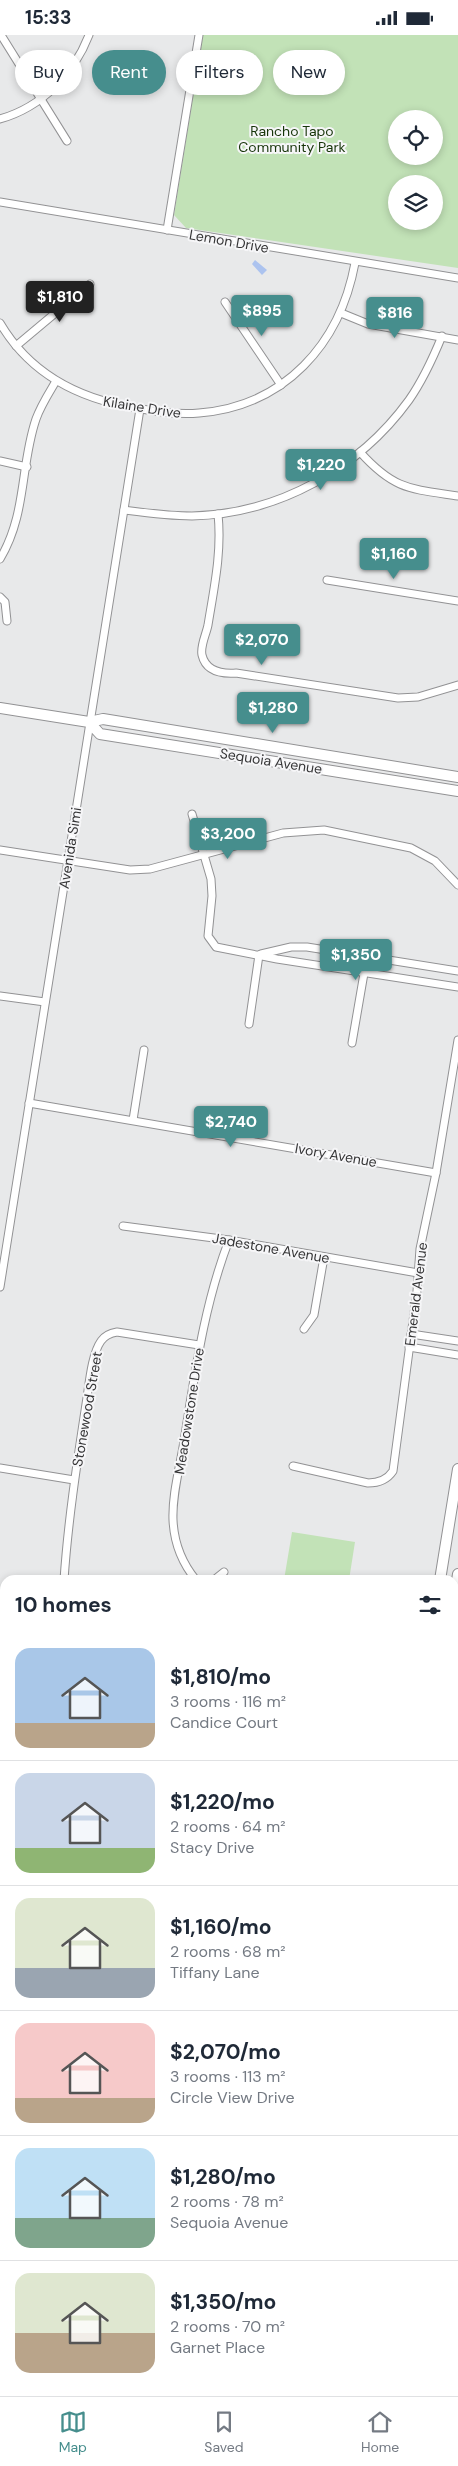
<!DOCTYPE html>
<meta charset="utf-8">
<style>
body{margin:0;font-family:"DM Sans",sans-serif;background:#f6f6f7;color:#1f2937;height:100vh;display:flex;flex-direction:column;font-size:19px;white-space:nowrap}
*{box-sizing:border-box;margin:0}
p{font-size:16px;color:#747a83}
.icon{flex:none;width:28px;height:28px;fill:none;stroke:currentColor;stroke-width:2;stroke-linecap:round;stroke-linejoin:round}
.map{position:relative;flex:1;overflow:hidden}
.side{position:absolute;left:0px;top:1540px;width:459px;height:821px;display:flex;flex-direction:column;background:#fff;border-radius:15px 15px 0 0;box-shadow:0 2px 8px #0003}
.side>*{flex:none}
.hud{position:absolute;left:15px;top:15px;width:429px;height:45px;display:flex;gap:10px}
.controls{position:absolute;left:388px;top:75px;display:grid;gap:10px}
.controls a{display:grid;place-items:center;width:55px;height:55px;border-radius:50%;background:#fff;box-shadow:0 2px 8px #0003;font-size:25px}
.price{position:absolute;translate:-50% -42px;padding:0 11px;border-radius:5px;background:#468e8d;color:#fff;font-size:16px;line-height:32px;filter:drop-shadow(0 1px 2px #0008)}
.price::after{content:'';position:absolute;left:50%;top:30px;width:15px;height:11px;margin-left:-8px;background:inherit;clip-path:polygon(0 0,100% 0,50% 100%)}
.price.active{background:#222;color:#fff}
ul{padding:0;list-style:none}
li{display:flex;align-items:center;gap:15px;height:125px;padding:0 15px}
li+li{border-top:1px solid #e0e1e3}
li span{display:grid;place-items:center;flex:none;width:140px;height:100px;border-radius:15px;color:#555}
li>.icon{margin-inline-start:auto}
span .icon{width:60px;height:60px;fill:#fffc;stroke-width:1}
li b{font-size:21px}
h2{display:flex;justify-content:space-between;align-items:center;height:60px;padding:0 15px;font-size:21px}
.chip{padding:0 18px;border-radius:22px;background:#fff;box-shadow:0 2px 8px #0003;font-size:18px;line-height:45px}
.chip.active{background:#468e8d;color:#fff}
.status{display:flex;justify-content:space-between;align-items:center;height:35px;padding:0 25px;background:#fff;direction:ltr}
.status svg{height:14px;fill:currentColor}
.dock{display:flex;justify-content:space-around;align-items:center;height:70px;border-top:1px solid #e0e1e3;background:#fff;font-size:14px;color:#747a83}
.dock a{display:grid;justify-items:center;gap:2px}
.dock .active{color:#468e8d}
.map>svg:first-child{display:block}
</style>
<div class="status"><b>15:33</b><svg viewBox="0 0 49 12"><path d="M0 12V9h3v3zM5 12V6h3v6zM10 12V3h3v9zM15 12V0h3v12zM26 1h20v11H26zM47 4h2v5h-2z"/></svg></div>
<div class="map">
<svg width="458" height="2361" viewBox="0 0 458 2361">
<rect width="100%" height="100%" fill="#e8e9ea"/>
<path fill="#f3d8d5" d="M0,2231L5,2232V2356H79L78,2361H0Z"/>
<g fill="#c2e2b7" fill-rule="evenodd">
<path d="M203,0H458V233L186,193L174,180ZM396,84H434V121H396ZM396,149H434V186H396Z"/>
<path d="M292,1497L355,1507L349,1545H284Z"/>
</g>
<path fill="#acc3ef" d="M255,225L267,235L262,240L252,229Z"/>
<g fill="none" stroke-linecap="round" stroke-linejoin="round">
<g stroke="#929294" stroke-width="9">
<g id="street">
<path d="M1,0L67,106"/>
<path d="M0,84C42,72 74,39 89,0"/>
<path d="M0,167L458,243"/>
<path d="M167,195L199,0"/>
<path d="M225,267L281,350"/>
<path d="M341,278L368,289L458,305"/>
<path d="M0,288C30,339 79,364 136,373C157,377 178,380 199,378C285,371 340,309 355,228"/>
<path d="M16,311L90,249"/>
<path d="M360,417C394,455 411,454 458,461"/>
<path d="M0,426L27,432"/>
<path d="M124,475C147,478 169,481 192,481C278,479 359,434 409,365C423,345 433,323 442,301"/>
<path d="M218,479C222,517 214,553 208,590C206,600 200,611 202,620C206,637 222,639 236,638L398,663L418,662L458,650"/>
<path d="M0,524C27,479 20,431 36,384C41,370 49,358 56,346"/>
<path d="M327,545L458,566"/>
<path d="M0,562L5,567L7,586"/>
<path d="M192,779L211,844L212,861L208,901L216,912L277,924L458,952"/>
<path d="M0,815L130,835L150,834L283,798L324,795L411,813L435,826L458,850"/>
<path d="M261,919L291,912H307L458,936"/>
<path d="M0,961L45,967"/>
<path d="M249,989L259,920"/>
<path d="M352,1008L367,921"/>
<path d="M29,1068L436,1138"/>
<path d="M133,1085L144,1015"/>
<path d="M123,1191L229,1205L418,1238"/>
<path d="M0,1252L140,374"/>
<path d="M304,1294L314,1280L324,1222"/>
<path d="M411,1299L458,1306"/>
<path d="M409,1312L458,1320"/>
<path d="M293,1431L368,1448C379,1448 387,1445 393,1436L417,1256L420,1214L436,1138L458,1005"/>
<path d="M0,1433L74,1445"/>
<path d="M64,1545C68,1486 77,1428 86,1369C89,1352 91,1320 101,1306C105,1300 111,1298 117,1297L199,1310"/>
<path d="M196,1545C182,1528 174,1507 173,1485C172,1459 180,1432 184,1406C195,1338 204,1270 229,1205"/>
<path d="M214,1545L224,1537"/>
<path d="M0,1656L5,1657"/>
<path d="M454,1728L458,1729"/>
<path d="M454,2035H458"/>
<path d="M456,2089L458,2087"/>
<path d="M0,2211L5,2212"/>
<path d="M454,2349H458"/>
<path d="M0,2358L5,2327"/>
<path d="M131,2361L132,2356"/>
<path d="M262,2361V2356"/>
<path d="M420,2361L421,2356"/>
</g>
</g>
<g stroke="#929294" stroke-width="12">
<g id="secondary">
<path d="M0,673L89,687L103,684L458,742"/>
<path d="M89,687L100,699L458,756"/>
<path d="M440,1545L458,1434"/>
<path d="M454,1566L458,1539"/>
<path d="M454,2267L458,2268"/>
<path d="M454,2283H458"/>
<path d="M328,2361V2356"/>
<path d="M342,2361L343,2356"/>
</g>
</g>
<use href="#street" stroke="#fff" stroke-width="7"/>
<use href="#secondary" stroke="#fff" stroke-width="10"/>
</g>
<g text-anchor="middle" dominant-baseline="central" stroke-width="4" stroke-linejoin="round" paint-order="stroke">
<g font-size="14" fill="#173509" stroke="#f6f6f8">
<text x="292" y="96">Rancho Tapo<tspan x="292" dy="16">Community Park</tspan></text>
</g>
<g font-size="14" fill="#353536" stroke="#f6f6f8">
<text transform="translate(229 206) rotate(10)">Lemon Drive</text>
<text transform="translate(142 372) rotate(9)">Kilaine Drive</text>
<text transform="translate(271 726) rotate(9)">Sequoia Avenue</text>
<text transform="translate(70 813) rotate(-81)">Avenida Simi</text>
<text transform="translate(336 1120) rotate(10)">Ivory Avenue</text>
<text transform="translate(271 1213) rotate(10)">Jadestone Avenue</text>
<text transform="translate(416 1259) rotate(-83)">Emerald Avenue</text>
<text transform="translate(87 1374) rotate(-80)">Stonewood Street</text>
<text transform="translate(189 1376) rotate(-81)">Meadowstone Drive</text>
</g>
</g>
</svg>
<div class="controls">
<a><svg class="icon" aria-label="locate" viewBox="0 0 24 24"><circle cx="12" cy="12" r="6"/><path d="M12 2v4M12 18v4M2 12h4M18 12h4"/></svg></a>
<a><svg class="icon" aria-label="layers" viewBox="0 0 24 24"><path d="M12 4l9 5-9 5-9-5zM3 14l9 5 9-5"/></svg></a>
</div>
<b class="price active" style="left:60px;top:288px">$1,810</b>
<b class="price" style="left:262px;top:302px">$895</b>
<b class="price" style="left:395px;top:304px">$816</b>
<b class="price" style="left:321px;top:456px">$1,220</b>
<b class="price" style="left:394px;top:545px">$1,160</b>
<b class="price" style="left:262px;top:631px">$2,070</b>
<b class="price" style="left:273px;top:699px">$1,280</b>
<b class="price" style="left:228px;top:825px">$3,200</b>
<b class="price" style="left:356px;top:946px">$1,350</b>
<b class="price" style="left:231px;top:1113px">$2,740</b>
<div class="hud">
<a class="chip">Buy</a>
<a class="chip active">Rent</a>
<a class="chip">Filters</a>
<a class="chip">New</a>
</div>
<section class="side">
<h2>10 homes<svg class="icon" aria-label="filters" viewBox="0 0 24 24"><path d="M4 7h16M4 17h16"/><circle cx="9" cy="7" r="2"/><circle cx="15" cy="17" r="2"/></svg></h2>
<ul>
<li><span style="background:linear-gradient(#a9c7e8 75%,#b9a48a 0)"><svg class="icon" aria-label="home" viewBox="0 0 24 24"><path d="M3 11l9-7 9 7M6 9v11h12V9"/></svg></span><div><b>$1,810/mo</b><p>3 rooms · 116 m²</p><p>Candice Court</p></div></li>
<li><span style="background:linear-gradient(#c9d6e8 75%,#8fb573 0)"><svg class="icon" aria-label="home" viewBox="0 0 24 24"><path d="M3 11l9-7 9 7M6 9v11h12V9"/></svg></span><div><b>$1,220/mo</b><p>2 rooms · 64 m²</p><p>Stacy Drive</p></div></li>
<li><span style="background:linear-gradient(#dfe7d0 70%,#9aa5b1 0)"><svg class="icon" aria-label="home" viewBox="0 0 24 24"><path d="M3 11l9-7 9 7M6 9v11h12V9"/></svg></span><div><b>$1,160/mo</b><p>2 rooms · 68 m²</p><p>Tiffany Lane</p></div></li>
<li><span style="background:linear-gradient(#f6c9c9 75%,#b9a48a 0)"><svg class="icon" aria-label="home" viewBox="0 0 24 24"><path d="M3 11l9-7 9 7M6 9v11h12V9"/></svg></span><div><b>$2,070/mo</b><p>3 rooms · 113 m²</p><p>Circle View Drive</p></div></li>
<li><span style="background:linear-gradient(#bfe0f5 70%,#7fa58c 0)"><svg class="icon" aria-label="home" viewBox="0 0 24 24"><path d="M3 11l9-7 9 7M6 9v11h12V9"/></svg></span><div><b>$1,280/mo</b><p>2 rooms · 78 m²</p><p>Sequoia Avenue</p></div></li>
<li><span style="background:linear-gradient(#dfe7d0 60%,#b9a48a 0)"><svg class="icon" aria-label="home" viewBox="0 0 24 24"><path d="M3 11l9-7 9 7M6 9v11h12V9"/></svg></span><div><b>$1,350/mo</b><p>2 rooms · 70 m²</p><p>Garnet Place</p></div></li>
</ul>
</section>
</div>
<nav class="dock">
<a class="active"><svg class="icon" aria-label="map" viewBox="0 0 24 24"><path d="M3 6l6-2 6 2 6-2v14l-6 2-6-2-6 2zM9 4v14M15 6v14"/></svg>Map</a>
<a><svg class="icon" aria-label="saved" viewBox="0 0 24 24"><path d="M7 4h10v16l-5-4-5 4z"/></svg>Saved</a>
<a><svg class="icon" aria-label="home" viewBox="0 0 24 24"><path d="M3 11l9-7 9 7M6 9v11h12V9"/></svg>Home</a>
</nav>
